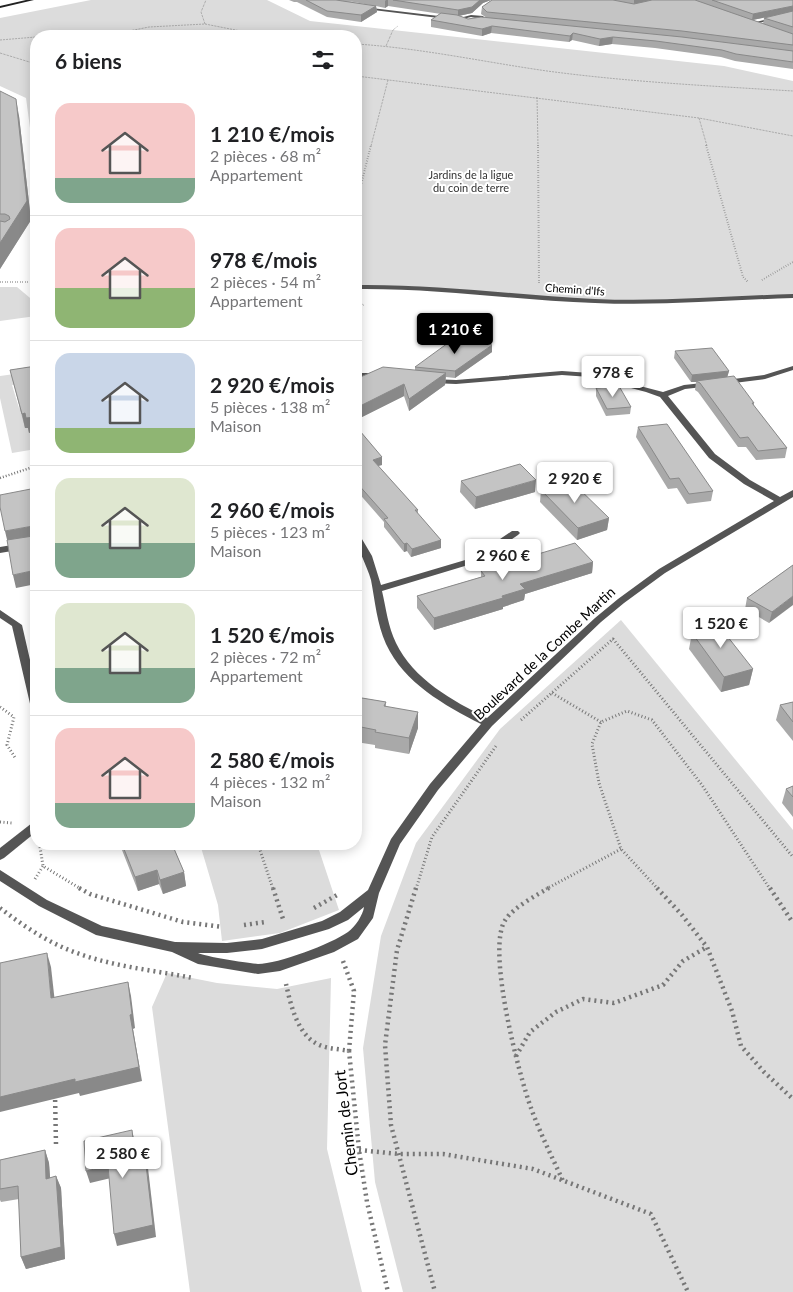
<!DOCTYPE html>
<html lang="fr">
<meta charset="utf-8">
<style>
body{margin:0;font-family:Lato,sans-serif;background:#f2f2f2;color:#202124;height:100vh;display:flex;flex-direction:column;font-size:19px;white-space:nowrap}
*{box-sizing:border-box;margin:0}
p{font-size:16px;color:#757577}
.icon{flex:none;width:28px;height:28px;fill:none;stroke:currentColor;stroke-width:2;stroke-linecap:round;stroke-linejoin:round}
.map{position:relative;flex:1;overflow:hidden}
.details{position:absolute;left:30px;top:30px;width:332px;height:820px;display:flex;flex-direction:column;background:#fff;border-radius:20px;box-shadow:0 2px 12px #0003}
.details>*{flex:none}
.price{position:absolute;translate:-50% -42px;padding:0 11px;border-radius:5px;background:#fff;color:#222;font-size:16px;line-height:32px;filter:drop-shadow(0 1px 2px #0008)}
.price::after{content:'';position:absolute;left:50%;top:30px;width:15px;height:11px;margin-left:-8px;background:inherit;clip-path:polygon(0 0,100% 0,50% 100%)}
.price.current{background:#000;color:#fff}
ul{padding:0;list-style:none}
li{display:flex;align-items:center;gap:15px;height:125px;padding:0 25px}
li+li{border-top:1px solid #e0e0e0}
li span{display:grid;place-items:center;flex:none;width:140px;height:100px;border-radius:15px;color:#555}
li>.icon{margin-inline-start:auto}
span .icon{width:60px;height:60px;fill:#fffc;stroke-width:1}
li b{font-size:21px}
h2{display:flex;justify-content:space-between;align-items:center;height:60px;padding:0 25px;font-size:21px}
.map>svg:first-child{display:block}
</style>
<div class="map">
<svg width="793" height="1292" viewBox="0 0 793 1292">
<rect width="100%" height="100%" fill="#fff"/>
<g fill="#dcdcdc">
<path d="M91,0H267L310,21L724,66L793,81V297L596,303L407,286L356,288V36H36V173L26,98L0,86V18Z"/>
<path d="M0,287H17L36,303V316L0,321Z"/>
<path d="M36,371V380L12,385L19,408L36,405V447L30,450L12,453L0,398V376Z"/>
<path d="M621,620L793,830V1292H403L375,1182L363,1048L381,936L416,843L500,729Z"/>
<path d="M200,844H317L339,910L280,933L222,941L218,905Z"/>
<path d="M167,973L217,983L277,989L331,978L327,1149L362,1292H190L152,1007Z"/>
</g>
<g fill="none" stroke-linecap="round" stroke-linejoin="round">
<g stroke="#777" stroke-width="1" stroke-dasharray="0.5 1" stroke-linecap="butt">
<path d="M205,24L201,12L206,0"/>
<path d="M46,36L120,31"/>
<path d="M104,36L149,27L205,24L266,36"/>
<path d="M0,40L36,37"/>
<path d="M356,44C420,48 484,62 547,71C629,82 711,86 793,91"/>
<path d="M386,46L393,30L398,26"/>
<path d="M0,53L36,64"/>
<path d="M356,76L699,118L793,136"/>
<path d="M537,97L538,146"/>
<path d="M699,118L707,146"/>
<path d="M371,146L388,80"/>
</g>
<g stroke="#777" stroke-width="2" stroke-dasharray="0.5 2" stroke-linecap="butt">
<path d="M538,145L539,283"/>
<path d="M706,145L743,277L748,282"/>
<path d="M356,205L371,145"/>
<path d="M762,280L793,262"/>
<path d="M0,282H36"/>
<path d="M356,308L365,304"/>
</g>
<path stroke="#777" stroke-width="2.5" stroke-dasharray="1 2" stroke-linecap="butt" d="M0,478L36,466"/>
<g stroke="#777" stroke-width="3" stroke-dasharray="1 2.5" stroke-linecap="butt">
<path d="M552,693L601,722"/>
<path d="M0,707L14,717L7,745L16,759"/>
<path d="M521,720L613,639L793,857"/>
<path d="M0,822L12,823"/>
<path d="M258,844L273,889"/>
<path d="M40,847L43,866L81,889"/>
<path d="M35,879L43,866"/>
<path d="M416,889L432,837L496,746"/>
<path d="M546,889L621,849"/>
<path d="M658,889L621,849L599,783L592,744L601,722L627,711L652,720L702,785L770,889"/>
</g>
<g stroke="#777" stroke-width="4.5" stroke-dasharray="2 4" stroke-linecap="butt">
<path d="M79,888L90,894L183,922L223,927"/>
<path d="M273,888L283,919"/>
<path d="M416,888L397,950L385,1045L391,1125L435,1292"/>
<path d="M549,888C538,894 513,908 506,919C485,946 519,1075 531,1108C540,1133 552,1157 563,1181"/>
<path d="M657,888L682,915L707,947L732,1011L741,1046L764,1072L793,1099"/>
<path d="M770,888L793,923"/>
<path d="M0,908C21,924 44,940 69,950C108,966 152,970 193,978"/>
<path d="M314,908L337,895"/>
<path d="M244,925L265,922"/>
<path d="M343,961L354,991L349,1051"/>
<path d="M286,984C291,1006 298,1038 322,1046C330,1049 340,1049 349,1051L359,1150L367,1202L388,1292"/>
<path d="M516,1056L530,1032L556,1012L583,999L614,1003L663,985L683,961L707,947"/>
<path d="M55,1094L56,1145"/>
<path d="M359,1150L399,1154H443L533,1169L651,1214L688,1292"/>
</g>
<g fill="#555" fill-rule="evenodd">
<path d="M363,7L447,17L449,18L447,19L365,9Z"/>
<path d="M793,13V15L750,25L748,24Z"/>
<path d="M471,15L483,16L486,20L468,24L456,19ZM471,17L481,19L468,22L463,19Z"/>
<path d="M356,285C436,284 515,295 595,299C661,302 727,296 793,294V298C727,300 661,306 595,303C515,300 436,288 356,289Z"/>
<path d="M793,366V370L765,379L726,384L722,382L726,380L764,375Z"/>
<path d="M562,371L590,373L663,392L684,385L712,382V386L685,389L668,396L715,454L750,480L780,497L793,490V497L665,573L624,603L601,622L492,726L438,790L400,844L379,893L373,918L358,939L334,952L280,971L258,974L198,964L172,952L96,935L39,906L0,881V870L47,900L102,926L175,942L227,943L262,939L322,921L340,912L368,890L391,839L430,784L481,724C444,705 404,683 386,644C377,624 375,601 371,580C367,565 356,548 356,533L359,534L372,556L381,585L472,558L512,531H518L520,533L518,535L478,562L382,591C386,608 388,627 396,643C413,679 453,701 487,718L595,618L618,599L659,569L774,501L744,484L709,458L660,397L646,392L590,377L562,375L456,384L432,383L428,381L432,379L456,380ZM364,907C363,915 355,927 348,932C331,944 278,964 258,964C247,963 207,957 198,953H227L262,949L329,929L348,920Z"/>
<path d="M356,373H380L384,375L380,377H356Z"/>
<path d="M36,541V547L0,553V547Z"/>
<path d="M0,610L22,625L36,686V712L32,711L31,708L12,626L0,618Z"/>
<path d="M36,822V832L4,858L0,860V848L32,823Z"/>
</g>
<path fill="#222" fill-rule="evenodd" d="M26,0H34L0,8V6Z"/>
</g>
<g fill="#a9a9a9" fill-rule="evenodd">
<path d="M289,0H491L483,3L472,13L459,16L468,19L487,18L481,14L482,7L492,0H793V69L735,61L721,57L655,48L612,44L599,46L572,40L569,42L491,33L482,36L431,27V20L441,14L388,6L385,8L376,6L377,12L361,22L327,17L297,2H294ZM346,1L354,2L375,6ZM766,17L764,18L763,24L753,20Z"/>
<path d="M0,91L19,116L31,220L0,269Z"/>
<path d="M455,346L492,352L455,378L446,377L445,385L409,411L404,396L356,420V379L415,370V367Z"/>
<path d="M356,348L358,353V360H356Z"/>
<path d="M675,351L729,371L727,377L754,403V406L787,448L785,458L756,460L746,447H738L698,392L695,390L696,382H691L674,358Z"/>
<path d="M36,366L29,433L28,428H25L10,370Z"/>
<path d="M596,388L631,407L630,414L606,416L596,396Z"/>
<path d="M638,427L713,491L711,501L687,504L677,488L668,489L636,437Z"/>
<path d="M356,432L382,457V465L378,466L418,510V514L441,540V548L411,557L407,551L404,552L384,527V522L356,490Z"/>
<path d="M461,481L535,492L475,509L460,492Z"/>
<path d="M541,490L609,518L607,530L577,540L540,502Z"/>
<path d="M593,562L592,573L525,594L524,600L503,607V609L434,630L417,608V596L481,577V571Z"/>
<path d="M793,565L769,623L745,609L747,598Z"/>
<path d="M692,633L753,669L749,685L721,692L689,649Z"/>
<path d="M356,697L386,702V707L418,712V728L409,754L375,748V745L356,742Z"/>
<path d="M793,702V741L776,720L780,705Z"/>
<path d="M793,786V817L782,803L786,789Z"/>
<path d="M121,844H172L184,872L186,886L163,894L159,884L138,891L122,850Z"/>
<path d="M45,1150L49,1163L50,1178L56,1176L61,1188L65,1259L26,1269L21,1257L19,1199L1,1202L0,1200V1160Z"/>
</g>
<g fill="#898989">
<path d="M386,0H388V6L385,8V1Z"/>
<path d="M480,0H491L483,3L472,13L458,16V10Z"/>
<path d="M634,0H654L634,5Z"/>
<path d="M376,6L377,12L361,22V15Z"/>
<path d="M793,6V12L752,20L753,14Z"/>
<path d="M492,26L491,33L482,36V29Z"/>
<path d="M573,33L572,40L569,42L570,36Z"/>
<path d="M613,37L612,44L599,46L600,39Z"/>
<path d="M16,99L19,116L31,220L0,269V243L27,201Z"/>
<path d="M492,345V352L455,378V371Z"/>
<path d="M729,371L727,378L696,381V382H691L692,375Z"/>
<path d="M446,373L445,385L409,411V399Z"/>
<path d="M404,384V396L356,420V408Z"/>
<path d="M25,413L36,417V432L29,433L28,428H25L22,414Z"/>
<path d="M382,457V465L373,467V460Z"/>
<path d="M536,480L535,492L475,509L476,497Z"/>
<path d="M609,518L607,530L577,540L578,528Z"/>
<path d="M33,526L36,539L8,544L5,531Z"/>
<path d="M441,540V548L411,557L412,549Z"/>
<path d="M407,543V551L404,552V544Z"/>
<path d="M593,562L592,573L525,594L524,600L503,607V609L434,630V618L502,596L520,584Z"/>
<path d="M36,570V584L16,588L13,575Z"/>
<path d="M793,596V605L769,623L772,612Z"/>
<path d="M753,669L749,685L721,692L724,677Z"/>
<path d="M418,712V728L409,754V738Z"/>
<path d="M157,870L159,884L138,891L135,877Z"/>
<path d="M184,872L186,886L163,894L160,880Z"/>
<path d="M47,953L51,967L56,1012L51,998Z"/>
<path d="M128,982L131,996L135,1028L133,1029L142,1081L80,1096L79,1093L0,1112V1097Z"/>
<path d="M132,1130L135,1143L138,1170L135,1158Z"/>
<path d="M45,1150L49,1163L51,1191L46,1179Z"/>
<path d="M145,1156L148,1168L156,1237L117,1246L114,1234Z"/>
<path d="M108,1166L111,1178L90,1183L86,1171Z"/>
<path d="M56,1176L61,1188L65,1259L26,1269L21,1257Z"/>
</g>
<g fill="#c4c4c4" stroke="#898989">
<path d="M306,0H336L376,6L361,15L327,11Z"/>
<path d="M393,0H480L472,7L458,10Z"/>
<path d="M492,0H613L634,4L652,0H695L793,34V45L682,31L487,12L482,7Z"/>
<path d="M712,0H793V6L753,14Z"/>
<path d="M793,11V27L764,18Z"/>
<path d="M441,13L457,15L468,19L481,17L682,37L793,51V62L736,54L722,50L656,41L613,37L600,39L573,33L570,36L492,26L482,29L431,20Z"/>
<path d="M0,91L16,99L27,201L0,243V221L5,222L10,219L9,216L5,214H0Z"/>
<path d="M467,336L492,345L455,371L415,367L448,343L455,346Z"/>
<path d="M712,348L729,371L692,375L675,351Z"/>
<path d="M36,366V417L26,418L25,413L22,414L10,370Z"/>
<path d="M383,367L446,373L409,399L404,384L356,408V379Z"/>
<path d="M734,376L754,403H752L787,448L758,451L748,437L740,438L700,383L696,381Z"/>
<path d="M619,386L631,407L607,409L596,388Z"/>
<path d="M667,424L713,491L689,494L679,478L670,479L638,427Z"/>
<path d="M360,431L382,457L373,460L418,510H415L441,540L412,549L407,543L404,544L384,519L388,518L356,482V432Z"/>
<path d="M520,464L536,480L476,497L461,481Z"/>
<path d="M571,481L609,518L578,528L541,490Z"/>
<path d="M36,488V570L13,575L7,540L33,536L35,528L33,526L5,531L0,507V495Z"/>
<path d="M575,543L593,562L520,584L525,589L502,596L503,598L434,618L417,596L485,576L481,571Z"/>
<path d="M793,565V596L772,612L747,598Z"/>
<path d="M713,618L753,669L724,677L692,633Z"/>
<path d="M356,697L386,702L384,706L418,712L409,738L375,732L376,730L356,726Z"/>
<path d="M793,702V722L780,705Z"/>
<path d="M793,786V797L786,789Z"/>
<path d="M122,844H172L184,872L160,880L157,870L135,877Z"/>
<path d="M47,953L51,998L128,982L132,1014L130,1015L139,1067L75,1082V1079L0,1097V963Z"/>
<path d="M132,1130L135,1158L145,1156L153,1225L114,1234L108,1166L86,1171L84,1141Z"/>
<path d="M45,1150L46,1179L56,1176L61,1247L21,1257L18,1186L0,1189V1160Z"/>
</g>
<g text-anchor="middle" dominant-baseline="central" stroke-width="4" stroke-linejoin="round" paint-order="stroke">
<g font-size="11" fill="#333" stroke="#fff">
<text x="471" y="174">Jardins de la ligue<tspan x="471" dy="13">du coin de terre</tspan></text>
</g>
<g font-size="11" fill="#000" stroke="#fff">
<text transform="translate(575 289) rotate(4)">Chemin d'Ifs</text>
</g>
<g font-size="14" fill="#000" stroke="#fff">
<text transform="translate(544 653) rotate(-43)">Boulevard de la Combe Martin</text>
</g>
<g font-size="16" fill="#000" stroke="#fff">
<text transform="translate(345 1123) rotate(-97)">Chemin de Jort</text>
</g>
</g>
</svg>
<b class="price current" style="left:455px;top:355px">1 210 €</b>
<b class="price" style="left:613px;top:398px">978 €</b>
<b class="price" style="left:575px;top:504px">2 920 €</b>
<b class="price" style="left:503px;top:581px">2 960 €</b>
<b class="price" style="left:721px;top:649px">1 520 €</b>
<b class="price" style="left:123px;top:1179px">2 580 €</b>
<section class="details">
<h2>6 biens<svg class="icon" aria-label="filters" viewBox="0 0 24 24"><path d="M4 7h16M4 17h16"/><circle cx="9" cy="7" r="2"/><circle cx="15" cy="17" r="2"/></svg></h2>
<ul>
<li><span style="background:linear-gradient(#f6c9c9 75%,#7fa58c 0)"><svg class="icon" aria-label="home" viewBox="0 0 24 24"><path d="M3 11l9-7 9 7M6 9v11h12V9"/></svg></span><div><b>1 210 €/mois</b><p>2 pièces · 68 m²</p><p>Appartement</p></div></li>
<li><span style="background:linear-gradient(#f6c9c9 60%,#8fb573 0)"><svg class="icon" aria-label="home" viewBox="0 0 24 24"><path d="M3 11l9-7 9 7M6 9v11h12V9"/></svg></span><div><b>978 €/mois</b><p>2 pièces · 54 m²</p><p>Appartement</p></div></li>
<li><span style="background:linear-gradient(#c9d6e8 75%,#8fb573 0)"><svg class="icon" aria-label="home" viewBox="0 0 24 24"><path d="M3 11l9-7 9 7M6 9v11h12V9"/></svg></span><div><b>2 920 €/mois</b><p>5 pièces · 138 m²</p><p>Maison</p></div></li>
<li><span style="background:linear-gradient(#dfe7d0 65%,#7fa58c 0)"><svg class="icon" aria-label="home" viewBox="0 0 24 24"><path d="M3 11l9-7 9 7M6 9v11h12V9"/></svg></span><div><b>2 960 €/mois</b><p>5 pièces · 123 m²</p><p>Maison</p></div></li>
<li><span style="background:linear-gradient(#dfe7d0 65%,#7fa58c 0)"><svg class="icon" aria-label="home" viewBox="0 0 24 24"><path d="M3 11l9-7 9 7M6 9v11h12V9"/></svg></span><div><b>1 520 €/mois</b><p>2 pièces · 72 m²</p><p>Appartement</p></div></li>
<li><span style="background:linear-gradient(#f6c9c9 75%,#7fa58c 0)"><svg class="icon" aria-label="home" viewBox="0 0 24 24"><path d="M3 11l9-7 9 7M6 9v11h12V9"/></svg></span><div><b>2 580 €/mois</b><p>4 pièces · 132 m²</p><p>Maison</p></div></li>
</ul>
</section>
</div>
